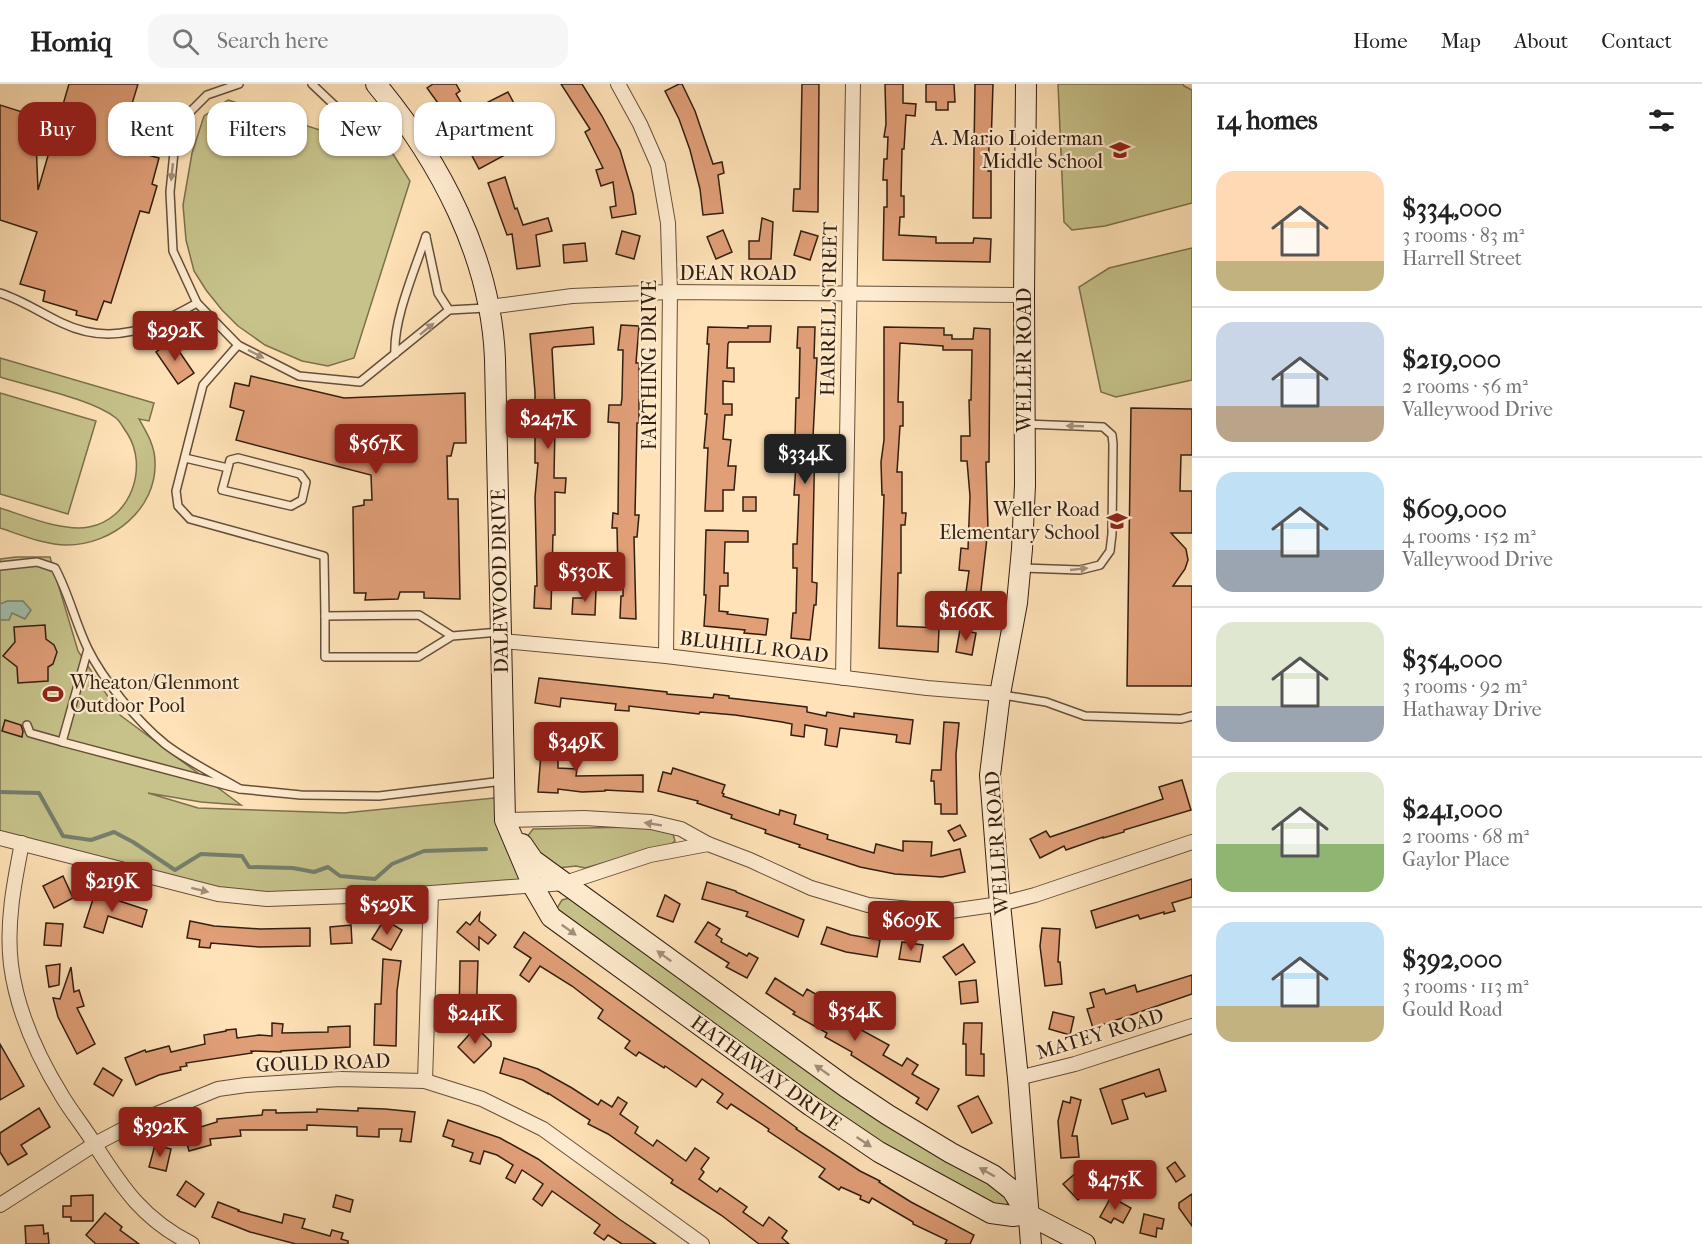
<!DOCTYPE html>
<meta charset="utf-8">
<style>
body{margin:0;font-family:"IM FELL French Canon",serif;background:#f6f6f6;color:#222;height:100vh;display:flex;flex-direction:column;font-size:22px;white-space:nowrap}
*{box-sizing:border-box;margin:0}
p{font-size:20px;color:#767676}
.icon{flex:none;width:33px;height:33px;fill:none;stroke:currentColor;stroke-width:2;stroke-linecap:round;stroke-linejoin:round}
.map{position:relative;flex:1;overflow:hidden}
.side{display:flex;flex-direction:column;background:#fff;width:510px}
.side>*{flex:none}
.banner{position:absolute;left:18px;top:18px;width:570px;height:54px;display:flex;gap:12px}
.price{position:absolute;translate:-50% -51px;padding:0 14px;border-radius:6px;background:#8f2418;color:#fff;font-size:20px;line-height:39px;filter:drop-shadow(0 2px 3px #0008)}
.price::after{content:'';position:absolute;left:50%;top:36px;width:18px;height:14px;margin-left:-9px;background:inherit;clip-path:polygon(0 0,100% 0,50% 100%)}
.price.selected{background:#222;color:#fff}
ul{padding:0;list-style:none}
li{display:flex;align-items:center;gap:18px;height:150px;padding:0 24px}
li+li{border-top:2px solid #e0e0e0}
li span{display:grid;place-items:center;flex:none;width:168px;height:120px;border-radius:18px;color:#555}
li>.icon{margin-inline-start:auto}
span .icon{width:72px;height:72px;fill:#fffc;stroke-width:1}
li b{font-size:26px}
h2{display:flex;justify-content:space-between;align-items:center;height:72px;padding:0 24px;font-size:26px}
.chip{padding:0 21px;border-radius:18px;background:#fff;box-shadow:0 2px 4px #0004;font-size:21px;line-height:54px}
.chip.selected{background:#8f2418;color:#fff}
header{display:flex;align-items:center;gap:36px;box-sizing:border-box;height:84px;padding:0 30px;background:#fff;border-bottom:2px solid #e0e0e0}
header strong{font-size:28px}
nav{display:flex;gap:33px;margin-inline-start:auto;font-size:21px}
.search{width:420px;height:54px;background:#f6f6f6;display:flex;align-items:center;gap:15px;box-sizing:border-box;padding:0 21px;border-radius:18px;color:#767676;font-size:22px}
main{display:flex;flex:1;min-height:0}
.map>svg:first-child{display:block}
</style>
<header>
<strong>Homiq</strong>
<div class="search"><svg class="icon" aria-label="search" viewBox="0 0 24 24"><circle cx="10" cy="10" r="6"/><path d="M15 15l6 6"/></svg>Search here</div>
<nav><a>Home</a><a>Map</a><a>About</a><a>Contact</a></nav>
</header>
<main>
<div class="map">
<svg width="1192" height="1160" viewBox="0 0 1192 1160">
<rect width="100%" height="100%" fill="#ffe2b7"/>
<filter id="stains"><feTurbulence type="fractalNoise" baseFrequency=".00333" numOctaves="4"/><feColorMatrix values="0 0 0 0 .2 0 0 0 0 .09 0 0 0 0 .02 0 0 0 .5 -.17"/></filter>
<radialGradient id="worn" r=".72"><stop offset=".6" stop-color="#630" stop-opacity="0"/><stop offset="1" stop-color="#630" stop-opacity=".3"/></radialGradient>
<g fill="#c6c28a" stroke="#7c704d" stroke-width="1.5">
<path d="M1058,0H1183L1184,2L1192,6V119L1105,142L1072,146L1064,138Z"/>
<path d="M228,16L393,70L410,97L354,274L328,282L302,277L265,261L238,242L222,226L206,206L194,187L186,156L183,121L192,69L204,32Z"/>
<path d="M1192,164V296L1116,313L1101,308L1079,203L1109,184Z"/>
<path d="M0,274L154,319L149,337L139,335C147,349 155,362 155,378C157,425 112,461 67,461C45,461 21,451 0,444V424C26,432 62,448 89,443C131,435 149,383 127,349C123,344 121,338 116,334C92,315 32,303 0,293Z"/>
<path d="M0,309L96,337L68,430L0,410Z"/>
<path d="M16,473H50L78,567L120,631L241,721L201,718L148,709L198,724L344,729L504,713L505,736L565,799L267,815L0,754V475Z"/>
<path d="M635,743L664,746L673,750L675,757L671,760L585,784L576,782L558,784L539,768L527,753L533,745Z"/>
<path d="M569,814L1006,1109L1008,1122H992L846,1038L559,830L557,824L562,816Z"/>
</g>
<path fill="#a1beaa" stroke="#757e6c" stroke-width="1.5" d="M7,517H23L31,526L25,535L12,529L9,536H0V520Z"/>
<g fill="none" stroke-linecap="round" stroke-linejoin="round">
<path stroke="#757e6c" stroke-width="4" d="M0,708L39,709L63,752L91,756L114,748L133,758L175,786L201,770L242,772L249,783L293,784L314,788L328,783L340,792L375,795L392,780L424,767L486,765"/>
</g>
<g fill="#e19f78" stroke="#321e10" stroke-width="1.5">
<path d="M69,0H138L119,63L159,74L152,100L157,102L149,129L140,127L111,219L104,217L97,236L76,231L77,227L43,217L45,207L20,200L37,148L0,136V21L35,32L38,106Z"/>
<path d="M433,0H456L460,7L456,10L486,60L494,56L503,72L479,85L461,51L427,4Z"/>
<path d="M561,0H582L602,32L620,66L633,110L636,130L612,134L610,123L616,122L613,98L601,102L596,86L603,84L585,48L590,45Z"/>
<path d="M679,0H682L695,27L713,80L722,78L724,89L718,91L723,129L703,131L700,105L690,66L679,35L665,7Z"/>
<path d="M802,0H819L818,128L793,127L794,105H800Z"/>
<path d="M885,0H903V19L916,20L915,32L906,31L904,65H902L901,112H904V133H900L899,151L936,153V159H973L974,154L991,155L990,178L883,176L884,123H887V96H883L884,75H887L888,53H884L886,40Z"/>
<path d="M926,0H954L955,18H948V26H936V18H926Z"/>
<path d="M975,0H993L991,62H989L988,87H991V134H973Z"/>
<path d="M508,8L518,27L497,37L488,18Z"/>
<path d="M505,93L515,125L517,124L523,141L548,134L552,147L536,151L540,182L517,185L512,150L507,151L488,99Z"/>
<path d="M762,134L773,138L771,175H749V157H759Z"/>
<path d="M723,146L732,168L716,175L707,153Z"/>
<path d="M622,147L640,152L634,175L616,170Z"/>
<path d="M801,147L818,152L810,176L794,171Z"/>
<path d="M585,159L587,177L564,179L563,161Z"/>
<path d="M621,241L639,242L636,279H639V339H637L635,431H639L637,453H634L636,535L620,534L621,512H623V489H618L617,444H612L613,429L618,430L619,339L608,338L609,321H621L622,314L623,266H618Z"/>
<path d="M748,242H771L770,258H729L728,260L727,284H734V298L723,297V320H732V331H725L723,355L731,356L728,382H736L734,406H723V427H705L708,364H704L707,330H705L709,260H707L708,243L748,244Z"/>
<path d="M593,243L594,260L554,263L552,265L555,320H559V340H555L554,394H566L565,409L555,408V451H553L551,525L534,524L535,502H537L535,413L538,379H535V308L530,250Z"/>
<path d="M798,243H815L814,274H817L813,353H815L812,498L817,499L816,521H814L810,556L791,554L793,529H796L797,484H793V460H797L799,411H794L797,365H789V352H795L796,314H799L800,264H797Z"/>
<path d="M884,243L944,244V251H952V255H973L974,244L990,245L989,378H986L988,445L979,524L964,522L969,487L959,486L961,464L968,465L970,412L967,377H961V352H970L969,316H971L972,266H943V262L900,259L898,318H903V342H900L897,388H902V429H906L905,441H901V489H898L897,542L939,544L938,568L879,564L884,411H882L881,378L884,356Z"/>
<path d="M172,257L194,289L178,300L156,268Z"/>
<path d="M251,292L344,314L465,309L466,359H454L451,372H447L448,415H458L460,515L424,514V508H400L398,515L365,516L366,509H354L353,423L364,421V416H372L371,391L236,356L244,327L230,323L233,307L235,299L249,302Z"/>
<path d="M1131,324L1192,325V371H1181L1180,407H1192V449H1171L1186,465L1188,476L1185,485L1173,502H1192V602H1127Z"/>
<rect x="743" y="413" width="13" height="14"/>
<path d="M706,446L748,447V458H725L724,489H728V502H720L719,527L728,528L727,530L768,535L766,551L744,549L745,546L704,542L706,511H704Z"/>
<path d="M583,504L596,505L595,531L572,530L573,514H583Z"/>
<path d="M45,541L46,555L54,561L57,568L53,580L48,583V597L18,599L17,583L3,572L15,558L14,543Z"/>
<path d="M960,546L976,549L972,571L956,568Z"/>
<path d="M539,594L667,608V610L713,614L714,610L729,612V614L807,623V628L826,632L827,628L854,633V629L913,636L910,660L896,658L897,651L840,644L837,663L825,661L827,645L805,641L804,653L791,651L792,640L782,638L735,631L700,628L699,630L629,622V627L615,626L616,620L561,614L560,623L535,619Z"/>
<path d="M5,636L21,641L23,647L22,653L2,647Z"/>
<path d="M944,638L959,639L956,670L957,730H941V720H935L934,697H931L932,686H941Z"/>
<path d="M539,646H558V684L577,685L576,692L643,691V708L605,706V707L582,708L558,705V709L538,708L541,669H539Z"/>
<path d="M673,684L725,701L722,709L724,710L723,712L779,731L780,726L796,731L794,740L828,751L827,755L874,769L876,760L903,767V757L932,758L931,772L960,765L965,788L942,793L895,790L860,783L799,763L800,761L765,749L766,746L731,734L732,731L697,719L698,717L658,707L663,688L671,690Z"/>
<path d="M1182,696L1191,726L1124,746V748L1103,754V753L1066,766L1064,762L1040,774L1030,755L1046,747L1050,753L1163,715L1159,703Z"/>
<path d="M960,741L966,752L954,757L948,747Z"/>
<path d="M63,792L73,814L54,824L43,802Z"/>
<path d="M1192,795V813L1172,819L1175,827L1164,830V828L1140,835L1138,831L1096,844L1091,827Z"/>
<path d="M707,798L736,807V808L804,836L798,853L746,832L748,828L702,815Z"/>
<path d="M95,809L147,826L142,843L108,832L103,849L84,843Z"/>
<path d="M665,811L680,820L673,838L657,832Z"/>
<path d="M480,829L479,837L496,851L488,860L479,853V866L457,848L466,838L470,841Z"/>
<path d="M190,837L214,842L260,845L310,844V862L259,863L211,859L210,864L199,863L200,856L187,854Z"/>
<path d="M708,838L720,845L716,851L722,855L721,858L747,872L749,869L758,874L747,894L726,883L729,879L695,858Z"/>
<path d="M46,839L63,840L61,862L44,861Z"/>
<path d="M382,839L390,844L392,840L402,846L391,866L372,855Z"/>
<path d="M351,841L352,859L331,860L330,843Z"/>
<path d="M827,843L851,851L880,856L877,873L846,868L821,860Z"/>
<path d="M1042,844L1060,845L1058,878H1060L1062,900L1045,902L1040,862Z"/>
<path d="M524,848L797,1044L796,1045L860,1087L880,1097L879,1098L911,1118L974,1151L970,1160H945L947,1156L913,1140V1138L872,1114L869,1119L860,1115L861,1112L841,1103L839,1106L819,1093L825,1085L768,1047L769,1045L731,1020L727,1025L717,1018L723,1010L702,995L696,1003L665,982L664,984L639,968L636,972L625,964L630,957L598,934L603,926L572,902L540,882L529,898L520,891L531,874L514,863Z"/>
<path d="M902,858L923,861L920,878L899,875Z"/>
<path d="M963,860L975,878L956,891L943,873Z"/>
<path d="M383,875L401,877L397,907L396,962L374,961L375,920H381Z"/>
<path d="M460,877H478L476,937H459Z"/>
<path d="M60,880L59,901L49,903L46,882Z"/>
<path d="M71,883L74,908L79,906L84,922L77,924L95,960L77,970L58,933L53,914L60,915Z"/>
<path d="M1192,891V910L1093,944L1087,925L1094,923L1090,909L1104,905L1106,910L1135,901L1137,908Z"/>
<path d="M775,894L803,912L807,905L826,916L819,929L843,942L845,937L889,961L883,971L902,982L907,974L918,981L912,990L939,1005L927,1026L916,1019L919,1014L851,971L852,968L825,953L827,949L793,930L795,928L766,909Z"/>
<path d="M976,896L978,918L961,920L959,898Z"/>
<path d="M1053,928L1074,933L1070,951L1049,945Z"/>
<path d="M272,939L283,940L282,949L328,948V943L350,942V963L281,967V968L251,967L252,969L186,979L187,982L180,983L181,986L159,991L136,1001L125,974L145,966L146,968L169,962L171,968L205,960L204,951L226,947V946L236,945L237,954L259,951L272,952Z"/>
<path d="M964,939H982L981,970H984V992L966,991V960H963Z"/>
<path d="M476,943L491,958V962L474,979L458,963Z"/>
<path d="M0,960L24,1002L0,1016Z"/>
<path d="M504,974L538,985L572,1004L598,1021L601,1016L612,1023L618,1013L627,1019L620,1030L638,1043L635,1049L653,1062L657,1056L686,1077L695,1064L709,1074L701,1085L704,1088L699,1095L717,1108L720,1104L747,1123L743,1128L763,1142L769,1133L787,1147L782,1154L789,1160H759L721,1131L671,1099L673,1096L608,1050L588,1040L590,1036L548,1009V1010L523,996L500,989Z"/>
<path d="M103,984L122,996L113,1012L94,1000Z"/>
<path d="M1159,985L1166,1007L1146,1013L1144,1009L1122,1016L1128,1035L1112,1040L1100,1005Z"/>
<path d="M978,1012L992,1039L972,1049L958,1022Z"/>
<path d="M1071,1013L1081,1016L1072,1052H1077L1079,1073L1061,1074L1058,1037L1063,1017L1070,1019Z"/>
<path d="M39,1024L50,1043L21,1061L27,1070L8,1081L0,1068V1049Z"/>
<path d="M358,1024L385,1025L415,1028L411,1058L400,1057L402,1045H379V1053L357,1052V1043L307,1041V1046H240L241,1052L210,1055L211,1061L189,1067L184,1048L217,1038V1035L262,1031L263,1026H276V1029L317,1028V1025L358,1027Z"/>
<path d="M448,1036L500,1054L538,1075L619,1135L656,1160H622L608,1151L604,1156L594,1149L600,1141L552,1107L542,1122L533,1115L543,1100L522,1086L515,1099L506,1094L513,1081L497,1071L484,1067L480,1080L470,1077L473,1069L452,1062L454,1056L443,1052Z"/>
<path d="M155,1061L171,1065L166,1087L149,1083Z"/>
<path d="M1175,1078L1185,1092L1176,1098L1167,1084Z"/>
<path d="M1077,1088L1091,1104L1078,1116L1063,1100Z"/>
<path d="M186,1097L204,1110L195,1123L177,1111Z"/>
<path d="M1192,1110V1142L1179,1124V1119Z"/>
<path d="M93,1111V1137H71V1133H63V1122H71V1112Z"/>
<path d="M336,1111L353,1116L350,1128L333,1123Z"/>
<path d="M1111,1113L1131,1124L1123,1139L1114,1134L1111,1139L1100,1133Z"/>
<path d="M218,1118L239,1126L238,1127L282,1139L284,1130L305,1135L302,1144L330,1152L332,1146L343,1149L341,1155L348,1157V1160H296L250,1148L212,1133Z"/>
<path d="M105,1129L122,1143L120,1146L139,1160H96L86,1151Z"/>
<path d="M1144,1130L1164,1135L1162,1145L1157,1144L1156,1153L1140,1149Z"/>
<path d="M43,1141L44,1150L48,1149L49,1160H26L25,1142Z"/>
</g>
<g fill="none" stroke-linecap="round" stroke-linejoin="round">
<g stroke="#654f3a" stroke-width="10">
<g id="lane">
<path d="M239,0L207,11L187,31L174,68L170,108L173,167L197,219L238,261L299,292L360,298L449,226L486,224"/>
<path d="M312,0L350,36"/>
<path d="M426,153L438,209L449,226"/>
<path d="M0,209C22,216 41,229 62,239C112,263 152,244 197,219"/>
<path d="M238,261L203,301L176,407L178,422L190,435L324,472L325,532"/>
<path d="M395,270C393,235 415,186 426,152"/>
<path d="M185,374L228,384L230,376L238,374L300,390L306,398L302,416L291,422L222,406L228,384"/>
<path d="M0,482L37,478L55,484C69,510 75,538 88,565C103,596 138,638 165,660C187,677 216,691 240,705L62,658L88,565"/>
<path d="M1023,484L1080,486L1100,481L1110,467L1112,450L1113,360L1112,351L1103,343L1025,340"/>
<path d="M452,552L418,573H325V532L419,531L452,552L500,548"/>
<path d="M1003,611L1046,618L1085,632L1181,635L1192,632"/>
<path d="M27,641L30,649L62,658"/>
<path d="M240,705L301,711L379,712L503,697"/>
</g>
</g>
<g stroke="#654f3a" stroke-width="16">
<g id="street">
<path d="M618,0L640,40L658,81L668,139L670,208L666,572"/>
<path d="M489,223L572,212L670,208L1024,211"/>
<path d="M502,557L666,572L927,604L1000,610"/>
<path d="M843,594L853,0"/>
<path d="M505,736L584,734L651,738L681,745L708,760L750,776L811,804L868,821L944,828L1000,820L1035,811L1192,758"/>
<path d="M0,754L218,810L267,815L431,809L565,799L650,771L708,760"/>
<path d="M22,759C14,799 6,840 11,881C17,927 38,973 62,1012C72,1029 85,1044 95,1061C123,1105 144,1136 192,1160"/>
<path d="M1018,994L1075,980L1192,942"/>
<path d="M425,997L431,809"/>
<path d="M0,1121L95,1060L137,1038L218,1005L246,1001L340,995L425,997L482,1015L543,1045L702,1160"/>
</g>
</g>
<g stroke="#321e10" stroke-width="22">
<g id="secondary">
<path d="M376,0C440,77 491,173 495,275L505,736L533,802L551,833L811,1022L879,1068L991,1129L1013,1132L1027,1130"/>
<path d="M1026,0L1024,211L1025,401L1022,465L1017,519L1000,610L990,691L1000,820L1018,994L1031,1160"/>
<path d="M522,760L533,776L846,1003L888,1031L951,1069L993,1091L1012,1106L1027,1130L1085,1160"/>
</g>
</g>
<use href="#lane" stroke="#ffecd0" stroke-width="7"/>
<use href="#street" stroke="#ffecd0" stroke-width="14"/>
<use href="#secondary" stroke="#ffecd0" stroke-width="20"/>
</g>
<defs><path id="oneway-solid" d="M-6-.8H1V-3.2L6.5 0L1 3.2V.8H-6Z" transform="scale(1.5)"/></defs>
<g fill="#a38f7a">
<use href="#oneway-solid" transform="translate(172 88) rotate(96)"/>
<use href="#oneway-solid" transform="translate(427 245) rotate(-39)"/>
<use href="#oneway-solid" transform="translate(256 270) rotate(27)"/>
<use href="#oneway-solid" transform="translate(1075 342) rotate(-178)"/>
<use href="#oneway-solid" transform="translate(1079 485) rotate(-6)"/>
<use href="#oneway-solid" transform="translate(653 740) rotate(-171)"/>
<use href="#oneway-solid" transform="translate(200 806) rotate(14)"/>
<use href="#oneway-solid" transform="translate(569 846) rotate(36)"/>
<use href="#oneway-solid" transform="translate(664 872) rotate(-144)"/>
<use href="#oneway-solid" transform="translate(822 986) rotate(-145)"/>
<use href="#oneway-solid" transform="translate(864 1058) rotate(34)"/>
<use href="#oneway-solid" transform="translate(987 1088) rotate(-150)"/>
</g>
<defs>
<g id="school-bare" transform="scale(1.62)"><path d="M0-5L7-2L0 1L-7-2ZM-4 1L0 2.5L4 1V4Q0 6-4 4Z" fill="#8f2418" stroke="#ffecd0" stroke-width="2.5" paint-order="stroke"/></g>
<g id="stadium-bare" transform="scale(1.62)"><path d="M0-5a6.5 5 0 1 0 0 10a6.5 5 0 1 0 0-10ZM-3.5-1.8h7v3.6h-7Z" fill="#8f2418" stroke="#ffecd0" stroke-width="2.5" paint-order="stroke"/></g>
</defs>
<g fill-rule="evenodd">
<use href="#school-bare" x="1120" y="66"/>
<use href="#school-bare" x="1117" y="437"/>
<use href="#stadium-bare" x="53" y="610"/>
</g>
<g text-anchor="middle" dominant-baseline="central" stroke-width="4.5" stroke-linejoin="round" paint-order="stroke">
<g font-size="20" fill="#321e10" stroke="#ffecd0" text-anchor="end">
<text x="1103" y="54">A. Mario Loiderman<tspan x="1103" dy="23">Middle School</tspan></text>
<text x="1100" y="425">Weller Road<tspan x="1100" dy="23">Elementary School</tspan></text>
<text x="70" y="598" text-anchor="start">Wheaton/Glenmont<tspan x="70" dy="23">Outdoor Pool</tspan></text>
</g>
<g font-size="20" fill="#321e10" stroke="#ffecd0">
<text x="738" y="189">DEAN ROAD</text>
<text transform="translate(829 225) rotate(-89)">HARRELL STREET</text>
<text transform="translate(1024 276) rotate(-90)">WELLER ROAD</text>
<text transform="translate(649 281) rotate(-90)">FARTHING DRIVE</text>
<text transform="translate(500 497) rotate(-91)">DALEWOOD DRIVE</text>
<text transform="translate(754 563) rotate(7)">BLUHILL ROAD</text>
<text transform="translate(997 759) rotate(-94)">WELLER ROAD</text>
<text transform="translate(1100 950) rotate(-17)">MATEY ROAD</text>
<text transform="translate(323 979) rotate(-2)">GOULD ROAD</text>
<text transform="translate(766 989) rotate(36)">HATHAWAY DRIVE</text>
</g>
</g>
<rect width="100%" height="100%" filter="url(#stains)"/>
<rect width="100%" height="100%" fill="url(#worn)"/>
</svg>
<b class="price" style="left:175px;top:278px">$292K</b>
<b class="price" style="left:548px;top:366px">$247K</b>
<b class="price" style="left:376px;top:391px">$567K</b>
<b class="price selected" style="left:805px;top:401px">$334K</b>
<b class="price" style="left:585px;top:519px">$530K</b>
<b class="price" style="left:966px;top:558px">$166K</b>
<b class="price" style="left:576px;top:689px">$349K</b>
<b class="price" style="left:112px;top:829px">$219K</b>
<b class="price" style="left:387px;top:852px">$529K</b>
<b class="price" style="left:911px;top:868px">$609K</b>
<b class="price" style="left:855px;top:958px">$354K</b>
<b class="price" style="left:475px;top:961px">$241K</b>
<b class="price" style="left:160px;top:1074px">$392K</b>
<b class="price" style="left:1115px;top:1127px">$475K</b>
<div class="banner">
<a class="chip selected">Buy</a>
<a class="chip">Rent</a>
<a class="chip">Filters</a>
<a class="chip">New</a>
<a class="chip">Apartment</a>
</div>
</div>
<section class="side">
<h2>14 homes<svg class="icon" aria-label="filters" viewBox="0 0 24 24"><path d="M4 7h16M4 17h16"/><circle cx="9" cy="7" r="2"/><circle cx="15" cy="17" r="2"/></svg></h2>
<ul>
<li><span style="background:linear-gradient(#ffd9b3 75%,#c2b280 0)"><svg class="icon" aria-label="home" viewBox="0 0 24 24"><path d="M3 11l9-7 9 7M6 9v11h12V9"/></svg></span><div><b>$334,000</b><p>3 rooms · 83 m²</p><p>Harrell Street</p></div></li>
<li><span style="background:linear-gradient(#c9d6e8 70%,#b9a48a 0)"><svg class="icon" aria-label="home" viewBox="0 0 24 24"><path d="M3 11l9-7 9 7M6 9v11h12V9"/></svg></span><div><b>$219,000</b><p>2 rooms · 56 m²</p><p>Valleywood Drive</p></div></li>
<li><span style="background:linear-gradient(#bfe0f5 65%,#9aa5b1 0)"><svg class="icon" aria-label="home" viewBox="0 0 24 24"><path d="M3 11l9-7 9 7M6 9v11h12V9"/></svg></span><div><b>$609,000</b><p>4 rooms · 152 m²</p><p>Valleywood Drive</p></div></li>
<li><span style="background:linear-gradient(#dfe7d0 70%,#9aa5b1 0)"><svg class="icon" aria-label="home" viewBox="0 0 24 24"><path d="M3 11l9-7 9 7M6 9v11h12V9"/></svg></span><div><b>$354,000</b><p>3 rooms · 92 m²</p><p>Hathaway Drive</p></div></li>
<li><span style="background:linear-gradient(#dfe7d0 60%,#8fb573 0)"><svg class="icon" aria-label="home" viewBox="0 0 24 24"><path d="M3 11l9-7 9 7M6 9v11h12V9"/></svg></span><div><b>$241,000</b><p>2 rooms · 68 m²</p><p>Gaylor Place</p></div></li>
<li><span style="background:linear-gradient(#bfe0f5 70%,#c2b280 0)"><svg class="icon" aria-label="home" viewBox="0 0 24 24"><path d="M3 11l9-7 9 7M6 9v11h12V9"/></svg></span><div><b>$392,000</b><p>3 rooms · 113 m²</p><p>Gould Road</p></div></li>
</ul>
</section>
</main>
